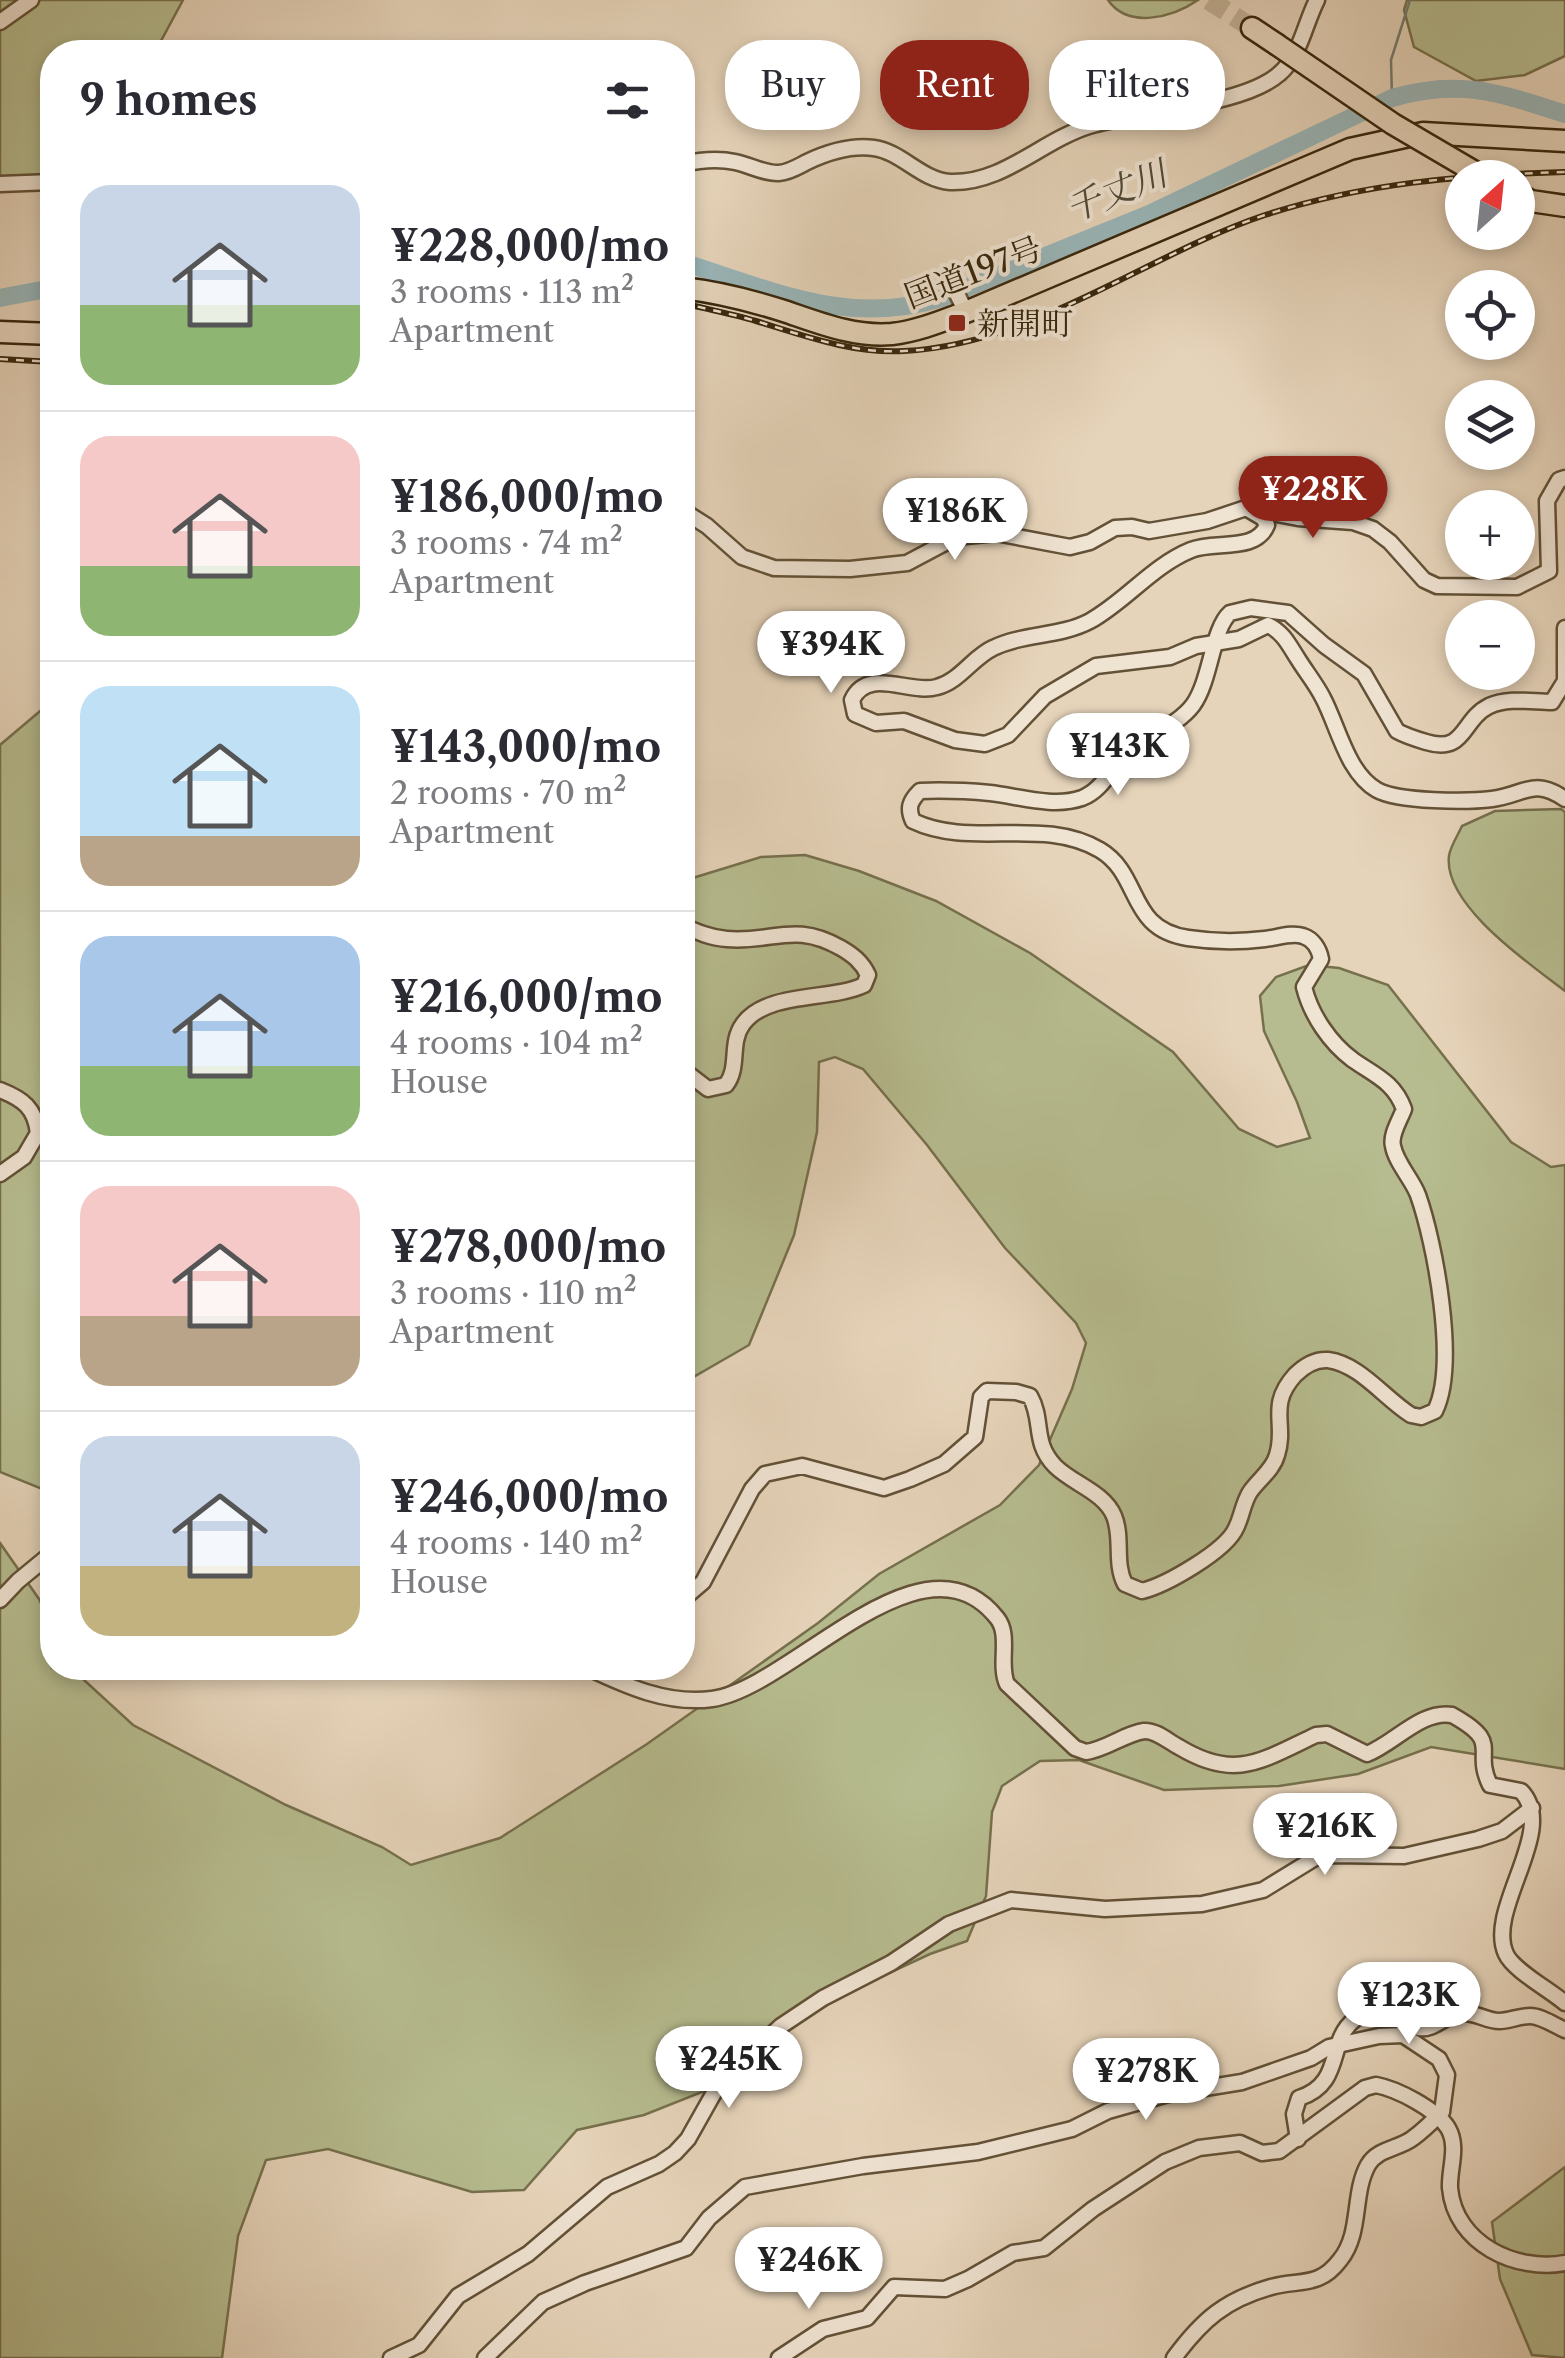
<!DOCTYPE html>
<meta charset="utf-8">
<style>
body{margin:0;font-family:"Libre Caslon Text","Noto Serif JP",serif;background:#f2f2f3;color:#2b2b33;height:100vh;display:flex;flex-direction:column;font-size:38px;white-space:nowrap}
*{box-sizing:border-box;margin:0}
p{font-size:32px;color:#7c7c81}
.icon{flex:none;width:55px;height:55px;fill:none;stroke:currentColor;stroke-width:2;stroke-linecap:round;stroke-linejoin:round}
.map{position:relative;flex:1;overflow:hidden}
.panel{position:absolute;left:40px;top:40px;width:655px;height:1640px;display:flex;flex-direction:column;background:#fff;border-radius:40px;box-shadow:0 5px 15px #0003}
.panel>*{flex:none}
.banner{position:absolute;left:725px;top:40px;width:690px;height:90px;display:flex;gap:20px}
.needle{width:65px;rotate:27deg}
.buttons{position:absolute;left:1445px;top:160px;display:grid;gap:20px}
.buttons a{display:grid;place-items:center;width:90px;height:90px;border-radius:50%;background:#fff;box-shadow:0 5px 15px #0003;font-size:50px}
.price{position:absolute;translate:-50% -85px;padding:0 22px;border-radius:35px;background:#fff;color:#222;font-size:32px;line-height:65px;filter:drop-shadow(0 2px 5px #0008)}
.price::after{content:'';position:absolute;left:50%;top:60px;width:30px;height:22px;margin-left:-15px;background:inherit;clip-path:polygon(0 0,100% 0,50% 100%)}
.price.current{background:#8f2418;color:#fff}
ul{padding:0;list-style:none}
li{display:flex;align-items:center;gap:30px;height:250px;padding:0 40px}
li+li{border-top:2px solid #e1e1e2}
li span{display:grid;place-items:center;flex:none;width:280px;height:200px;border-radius:30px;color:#555}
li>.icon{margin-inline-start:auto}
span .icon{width:120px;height:120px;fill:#fffc;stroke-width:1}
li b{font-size:42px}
h2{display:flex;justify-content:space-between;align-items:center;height:120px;padding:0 40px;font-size:42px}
.chip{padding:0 35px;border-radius:40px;background:#fff;box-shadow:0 5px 15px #0003;font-size:35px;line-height:90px}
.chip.current{background:#8f2418;color:#fff}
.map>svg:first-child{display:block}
</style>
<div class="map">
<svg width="1565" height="2358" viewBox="0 0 1565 2358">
<rect width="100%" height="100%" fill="#e6d4ba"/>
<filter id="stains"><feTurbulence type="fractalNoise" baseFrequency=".002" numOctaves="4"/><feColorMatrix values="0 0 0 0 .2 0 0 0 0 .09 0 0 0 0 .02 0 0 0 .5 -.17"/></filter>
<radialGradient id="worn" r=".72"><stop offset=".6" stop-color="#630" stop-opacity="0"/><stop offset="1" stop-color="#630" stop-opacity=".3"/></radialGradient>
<g fill="#b6bc8f" stroke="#76704d" stroke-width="2.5">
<path d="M0,0H183L155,52H52V180L0,185Z"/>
<path d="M1108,0H1198C1172,18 1128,29 1108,0Z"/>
<path d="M1407,0H1565V56L1525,75L1476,81L1414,47L1404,10Z"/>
<path d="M52,701V1493L0,1472V745Z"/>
<path d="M1561,809L1565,812V991C1530,964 1443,905 1449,856C1450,847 1458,835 1462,826L1495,811Z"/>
<path d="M805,855L859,871L936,901L1030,953L1173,1052L1239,1129L1277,1147L1310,1138L1297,1102L1264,1031L1260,996L1276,977L1309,965L1339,968L1388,985L1511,1142L1551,1167L1565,1165V1769L1431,1747L1358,1774L1279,1786L1164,1790L1079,1760L1040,1761L1002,1786L992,1812L986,1896L967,1941L930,1954L807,2011L702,2092L644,2115L577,2130L524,2190L472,2192L328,2149L266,2160L238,2236L222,2358H0V1543L39,1599L52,1627V1668H71L133,1725L286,1805L382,1847L411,1865L500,1838L647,1744L818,1623L879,1574L1000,1505L1039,1465L1072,1389L1086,1343L1076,1323L1005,1248L927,1145L863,1069L835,1057L819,1062L817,1132L794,1235L749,1345L683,1383V881L761,857Z"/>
<path d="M1565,2167V2358L1532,2355L1500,2279L1492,2222Z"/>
</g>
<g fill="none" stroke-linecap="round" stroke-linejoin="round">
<path stroke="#727c73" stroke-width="2.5" d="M1392,98L1391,60L1410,0"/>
<g stroke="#99b6b9" stroke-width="18">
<path d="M682,262C771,290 848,327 942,298L1149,214L1392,98C1460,78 1500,93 1565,114"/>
<path d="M0,298L52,288"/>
</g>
<path stroke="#c3b197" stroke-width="20" stroke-dasharray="20 10" stroke-linecap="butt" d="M1209,0L1252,28"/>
<g stroke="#635137" stroke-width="19">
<g id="minor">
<path d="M0,22L31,0"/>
<path d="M682,164C700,160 717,158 735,162C750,165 765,174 779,173C790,172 799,166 807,162C828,152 851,145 874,148C902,152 921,180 950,182C1003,184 1041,141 1089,126C1138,111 1243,106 1279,74C1300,57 1305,23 1317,0"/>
<path d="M0,184L52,182"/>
<path d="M951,282L966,312"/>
<path d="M1246,508L1263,518L1267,525C1256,553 1214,540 1191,550C1152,566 1126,601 1090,621C1060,637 1024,633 993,648C973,657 960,681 937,687C910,695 868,666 852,700L855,714L876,723L904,721L955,740L985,744L1008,735L1045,696L1096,666L1170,657L1196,646L1239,639L1268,625C1283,632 1289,645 1298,659C1306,672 1316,684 1323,698C1338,726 1347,773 1377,790C1399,802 1468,802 1492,799C1524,795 1533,777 1565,799"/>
<path d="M682,510L707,526L742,557L774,568L850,569L907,563L956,537L996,533L1070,547L1090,542L1115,528L1132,527L1149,531L1207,521L1246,508L1298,518L1353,522L1373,529L1390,542L1424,580L1437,586L1517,587L1549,571L1547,501L1559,480L1565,478"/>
<path d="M682,925C697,932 711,938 727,939C774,943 794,921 841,948C853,955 862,962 868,975L864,985C830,1001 767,991 743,1024C729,1043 740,1067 726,1085L708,1089L682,1069"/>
<path d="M0,1090C23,1099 35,1108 38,1133L24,1157L0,1174"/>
<path d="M0,1600L18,1581L52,1553"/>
<path d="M682,1600L703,1582L752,1489L765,1474L802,1466L884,1488L910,1479L944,1464L975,1437L981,1397L987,1391L1016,1392L1030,1396C1044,1421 1032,1442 1055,1466C1073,1484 1104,1492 1114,1516C1123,1538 1114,1563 1125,1584L1142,1591C1166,1585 1226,1551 1236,1528C1242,1516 1243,1503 1250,1492C1258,1480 1273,1470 1277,1455C1287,1424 1267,1406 1295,1375C1304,1366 1315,1359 1328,1360C1360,1364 1385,1399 1411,1415L1421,1417L1435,1411C1458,1365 1435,1243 1418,1195C1412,1179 1396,1163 1393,1146C1390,1135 1400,1120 1404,1109C1394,1082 1376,1076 1353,1060C1330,1043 1311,1015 1304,987L1321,959C1319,949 1313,939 1303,936C1292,932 1276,938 1265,939C1240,942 1214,942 1188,938C1127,929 1142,875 1100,850C1042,816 972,849 913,821C907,808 910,801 920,791C944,790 967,791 990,793C1018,796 1053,808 1082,798C1105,789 1113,763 1131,749C1151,733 1177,726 1193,705C1211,680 1212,629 1230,613L1251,608L1288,613L1324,645L1364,674L1397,731C1406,736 1416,739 1426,742C1466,754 1461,720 1489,706C1509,697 1532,702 1552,702L1565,681V628"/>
<path d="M588,1668C626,1686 668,1705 712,1699C792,1688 922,1524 997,1618C1011,1635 998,1664 1007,1684L1075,1748L1086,1752C1107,1749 1124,1734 1144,1731C1156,1730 1169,1742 1179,1747C1235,1781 1261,1761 1316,1735L1327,1734L1367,1754C1395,1743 1421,1710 1452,1715C1504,1744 1472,1748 1490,1785L1521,1791C1559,1830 1485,1909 1506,1954C1513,1970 1550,1990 1565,2003"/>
<path d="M1298,2139L1294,2114L1299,2098C1344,2084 1327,2041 1354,2020C1377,2002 1397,2024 1419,2028C1434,2031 1447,2013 1462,2013C1475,2012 1487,2021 1499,2021C1509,2021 1519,2016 1530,2016C1541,2016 1554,2025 1565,2030"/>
<path d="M391,2358L419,2345L458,2296L528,2254L607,2187L659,2164L675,2153L688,2139L715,2091L729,2074L781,2026L823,1998L891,1963L949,1924L1011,1900L1105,1909L1202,1904L1263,1890L1315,1858L1332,1855L1404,1856L1478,1839L1502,1831L1532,1808"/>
<path d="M485,2358L543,2302L585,2283L686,2248L709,2218L745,2187L863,2166L978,2152L1072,2129L1108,2111L1168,2094L1242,2082L1311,2058L1329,2047L1379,2036L1403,2035L1439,2059L1447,2075L1442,2112C1433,2121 1424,2130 1413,2138C1399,2149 1378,2148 1368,2165C1352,2194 1362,2233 1340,2260C1319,2288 1300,2279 1271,2287C1225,2300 1202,2320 1174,2358"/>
<path d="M779,2358L823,2329L867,2318L894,2287L945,2289L968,2279L1013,2253L1044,2248L1093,2209L1165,2162L1199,2148L1240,2143L1262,2153L1279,2151L1365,2088L1376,2085C1397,2089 1436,2109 1448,2128C1459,2147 1449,2168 1450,2188C1455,2244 1516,2272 1565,2263"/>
</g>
</g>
<g stroke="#37250b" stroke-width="25">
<g id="highway">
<path d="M1252,28L1276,44"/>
<path d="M1518,194L1531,201L1565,206"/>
<path d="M682,288C718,292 753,301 787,312C822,324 855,337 892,334C918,331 942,321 966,312L1350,149L1423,133L1565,141"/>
<path d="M0,332L52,334"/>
</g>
</g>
<use href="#minor" stroke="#efe3d2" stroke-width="14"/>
<use href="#highway" stroke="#e6d4ba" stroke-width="20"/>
<g stroke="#37250b" stroke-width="6">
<g id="rail">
<path d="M682,303C707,309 732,314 756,321C805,336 853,354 904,351C1033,345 1148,254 1265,215C1364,183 1462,175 1565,172"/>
<path d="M0,359L52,362"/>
</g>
</g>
<use href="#rail" stroke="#efe3d2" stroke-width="2.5" stroke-dasharray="8" stroke-linecap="butt"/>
<g stroke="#37250b" stroke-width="25" stroke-linecap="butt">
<path id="highway-bridge" d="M1276,44L1393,124L1485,178"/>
</g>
<use href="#highway-bridge" stroke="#e6d4ba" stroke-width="20"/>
</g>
<rect fill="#8f2418" stroke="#efe3d2" stroke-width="4" x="947" y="313" width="20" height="20" rx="5"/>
<g text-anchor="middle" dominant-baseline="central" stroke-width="8" stroke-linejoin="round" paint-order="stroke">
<g font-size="32" fill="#37250b" stroke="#efe3d2">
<text transform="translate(973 272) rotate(-21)">国道197号</text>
</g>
<g font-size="32" fill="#37250b" stroke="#efe3d2" text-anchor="start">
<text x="977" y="323">新開町</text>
</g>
<g font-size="35" font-style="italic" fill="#504936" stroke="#efe3d2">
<text transform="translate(1116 191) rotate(-22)">千丈川</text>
</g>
</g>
<rect width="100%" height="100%" filter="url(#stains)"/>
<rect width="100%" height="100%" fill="url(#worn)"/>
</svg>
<div class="buttons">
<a><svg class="needle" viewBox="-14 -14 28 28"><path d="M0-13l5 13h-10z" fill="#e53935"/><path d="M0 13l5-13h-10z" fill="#7c7c81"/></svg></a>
<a><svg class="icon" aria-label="locate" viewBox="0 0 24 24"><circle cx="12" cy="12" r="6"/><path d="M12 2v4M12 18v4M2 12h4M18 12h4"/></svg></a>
<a><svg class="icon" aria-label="layers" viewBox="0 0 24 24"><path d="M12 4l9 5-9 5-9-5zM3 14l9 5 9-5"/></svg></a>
<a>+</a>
<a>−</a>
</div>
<b class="price current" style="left:1313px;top:541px">¥228K</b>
<b class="price" style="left:955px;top:563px">¥186K</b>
<b class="price" style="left:831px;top:696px">¥394K</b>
<b class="price" style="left:1118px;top:798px">¥143K</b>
<b class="price" style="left:1325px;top:1878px">¥216K</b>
<b class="price" style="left:1409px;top:2047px">¥123K</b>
<b class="price" style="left:729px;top:2111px">¥245K</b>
<b class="price" style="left:1146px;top:2123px">¥278K</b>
<b class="price" style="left:809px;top:2312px">¥246K</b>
<div class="banner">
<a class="chip">Buy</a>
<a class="chip current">Rent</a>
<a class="chip">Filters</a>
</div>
<section class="panel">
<h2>9 homes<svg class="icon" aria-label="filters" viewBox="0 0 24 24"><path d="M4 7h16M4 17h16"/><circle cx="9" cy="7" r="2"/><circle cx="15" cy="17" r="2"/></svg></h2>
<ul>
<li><span style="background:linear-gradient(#c9d6e8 60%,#8fb573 0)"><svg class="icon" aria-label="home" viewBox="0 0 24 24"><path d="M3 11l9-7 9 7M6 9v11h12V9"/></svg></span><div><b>¥228,000/mo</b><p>3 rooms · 113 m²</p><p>Apartment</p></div></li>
<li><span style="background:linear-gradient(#f6c9c9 65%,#8fb573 0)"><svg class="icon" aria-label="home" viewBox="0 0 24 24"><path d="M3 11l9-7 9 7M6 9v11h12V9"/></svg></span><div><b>¥186,000/mo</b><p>3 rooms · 74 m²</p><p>Apartment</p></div></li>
<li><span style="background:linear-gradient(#bfe0f5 75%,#b9a48a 0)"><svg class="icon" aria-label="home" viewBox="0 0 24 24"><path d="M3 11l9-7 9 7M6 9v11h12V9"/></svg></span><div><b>¥143,000/mo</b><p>2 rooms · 70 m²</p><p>Apartment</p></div></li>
<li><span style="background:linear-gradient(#a9c7e8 65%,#8fb573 0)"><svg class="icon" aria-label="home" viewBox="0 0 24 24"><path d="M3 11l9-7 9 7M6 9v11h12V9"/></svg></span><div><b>¥216,000/mo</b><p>4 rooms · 104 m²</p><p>House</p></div></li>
<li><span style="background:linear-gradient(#f6c9c9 65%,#b9a48a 0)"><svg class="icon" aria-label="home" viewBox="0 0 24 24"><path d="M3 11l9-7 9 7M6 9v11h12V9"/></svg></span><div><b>¥278,000/mo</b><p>3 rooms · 110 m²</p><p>Apartment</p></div></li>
<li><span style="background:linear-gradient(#c9d6e8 65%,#c2b280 0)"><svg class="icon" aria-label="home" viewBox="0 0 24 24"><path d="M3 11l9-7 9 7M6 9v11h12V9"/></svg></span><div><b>¥246,000/mo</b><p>4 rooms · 140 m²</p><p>House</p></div></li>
</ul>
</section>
</div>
